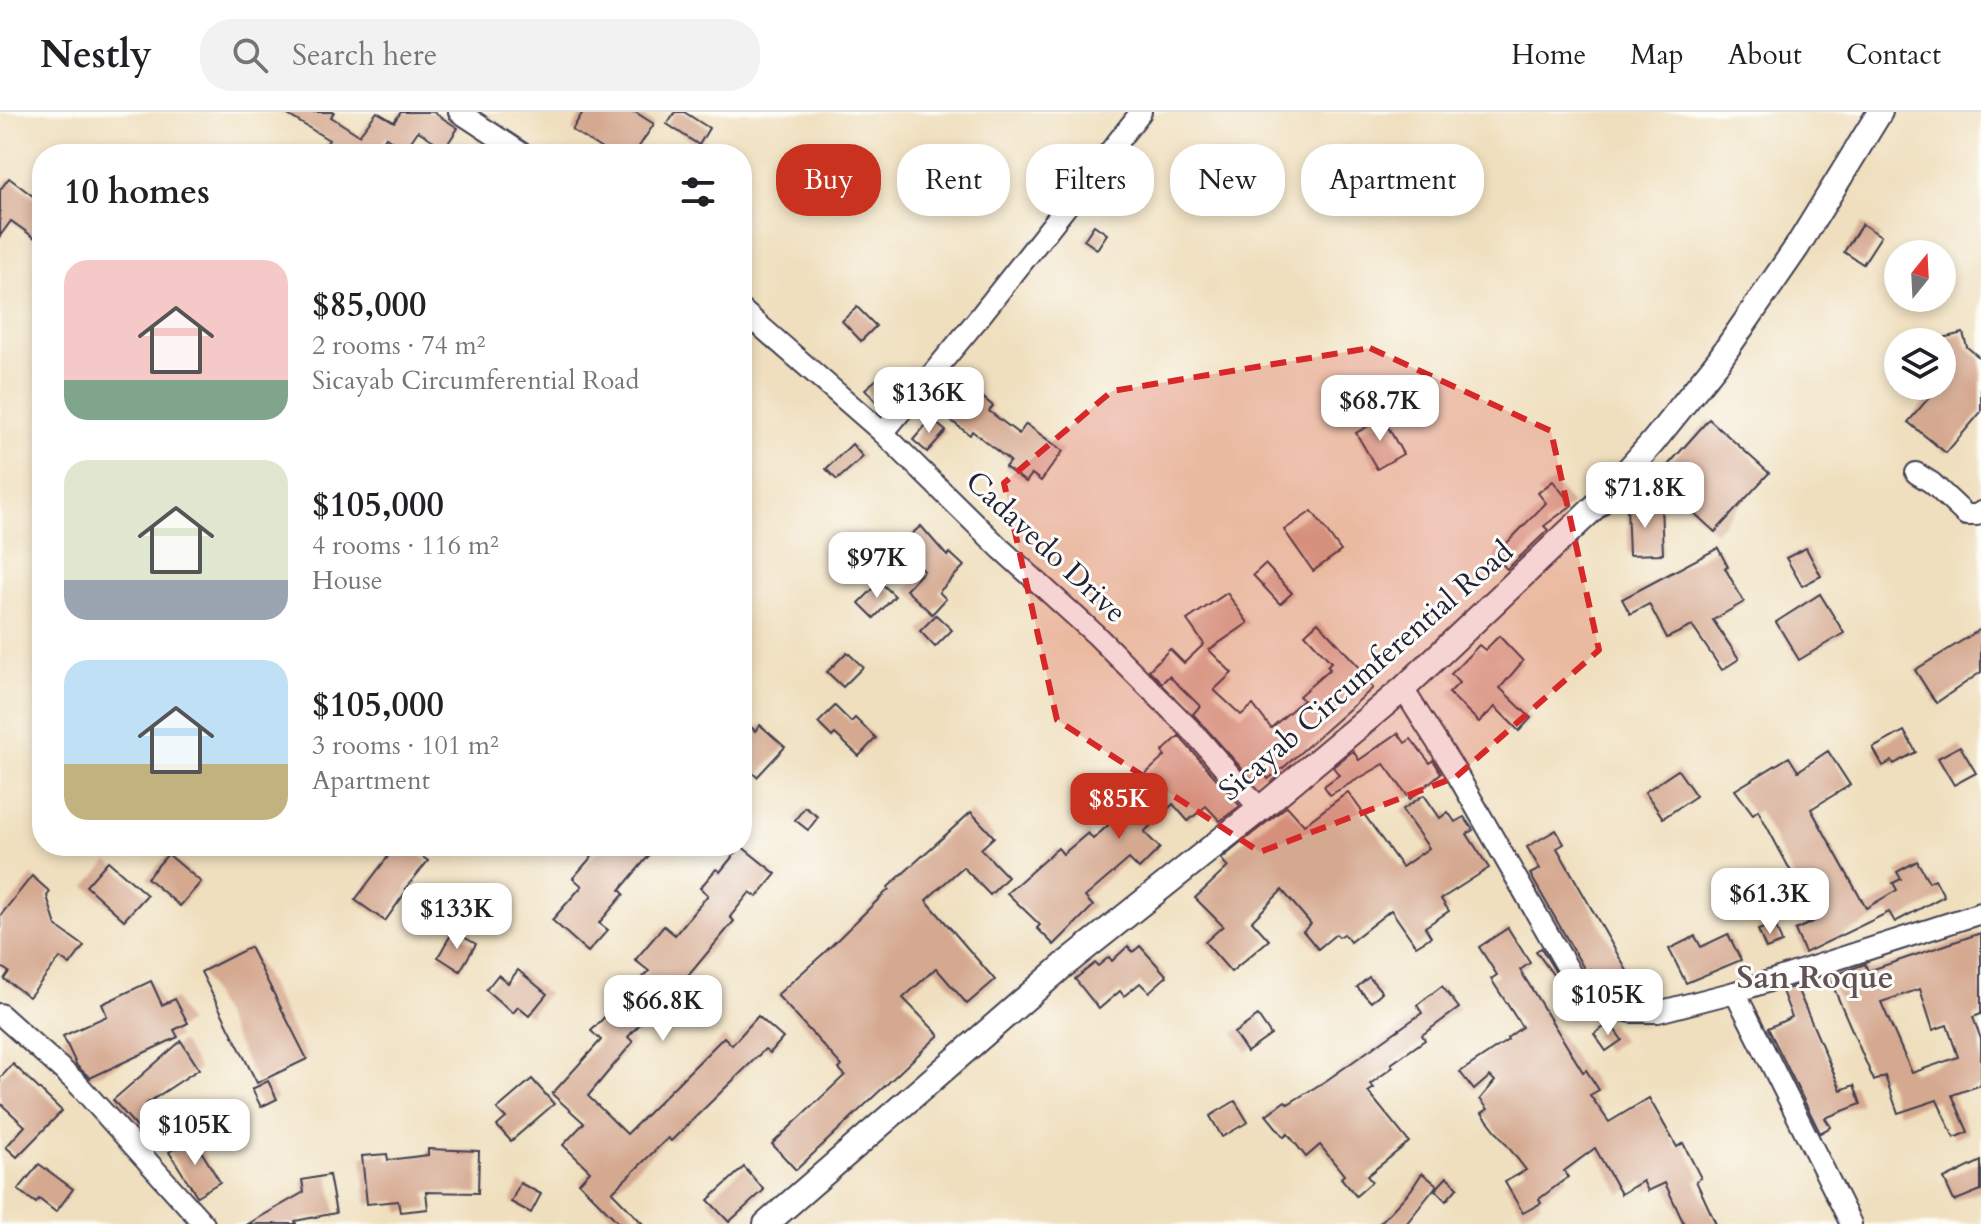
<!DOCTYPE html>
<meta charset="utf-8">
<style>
body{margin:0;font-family:Cardo,serif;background:#f2f2f2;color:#202124;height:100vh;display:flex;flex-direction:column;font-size:30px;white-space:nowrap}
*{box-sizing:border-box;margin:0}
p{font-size:26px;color:#757577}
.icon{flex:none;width:44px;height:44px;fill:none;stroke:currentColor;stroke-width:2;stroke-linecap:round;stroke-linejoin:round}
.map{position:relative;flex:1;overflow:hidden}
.drawer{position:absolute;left:32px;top:32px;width:720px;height:712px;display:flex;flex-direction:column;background:#fff;border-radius:32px;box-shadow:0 4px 12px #0003}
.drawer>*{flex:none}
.hud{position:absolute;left:776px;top:32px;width:760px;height:72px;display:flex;gap:16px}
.needle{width:52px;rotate:18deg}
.controls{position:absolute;left:1884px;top:128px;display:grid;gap:16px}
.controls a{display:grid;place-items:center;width:72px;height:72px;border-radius:50%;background:#fff;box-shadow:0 4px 12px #0003;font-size:40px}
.price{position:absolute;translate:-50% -68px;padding:0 18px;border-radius:16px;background:#fff;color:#222;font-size:26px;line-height:52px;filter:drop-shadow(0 2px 4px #0008)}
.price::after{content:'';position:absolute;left:50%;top:48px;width:24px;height:18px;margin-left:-12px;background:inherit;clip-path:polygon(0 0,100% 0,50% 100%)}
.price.selected{background:#c8321e;color:#fff}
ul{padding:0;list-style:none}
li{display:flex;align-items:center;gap:24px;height:200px;padding:0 32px}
li span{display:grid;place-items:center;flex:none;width:224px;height:160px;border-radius:24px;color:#555}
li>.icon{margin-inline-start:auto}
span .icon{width:96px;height:96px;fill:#fffc;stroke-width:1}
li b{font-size:34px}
h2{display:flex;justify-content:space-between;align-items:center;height:96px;padding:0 32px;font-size:34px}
.tag{padding:0 28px;border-radius:32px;background:#fff;box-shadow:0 4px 12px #0003;font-size:28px;line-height:72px}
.tag.selected{background:#c8321e;color:#fff}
header{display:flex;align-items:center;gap:48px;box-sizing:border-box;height:112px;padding:0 40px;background:#fff;border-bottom:2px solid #e0e0e0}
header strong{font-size:38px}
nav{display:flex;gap:44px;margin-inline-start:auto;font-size:28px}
.search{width:560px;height:72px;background:#f2f2f2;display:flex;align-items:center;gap:20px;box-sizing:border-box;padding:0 28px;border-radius:32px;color:#757577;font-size:30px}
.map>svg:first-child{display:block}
</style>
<header>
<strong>Nestly</strong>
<div class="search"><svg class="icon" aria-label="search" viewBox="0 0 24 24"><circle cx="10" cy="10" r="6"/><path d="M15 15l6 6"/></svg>Search here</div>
<nav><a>Home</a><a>Map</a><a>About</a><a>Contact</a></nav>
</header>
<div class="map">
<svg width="1981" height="1112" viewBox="0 0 1981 1112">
<rect width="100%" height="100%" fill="#fdfcf7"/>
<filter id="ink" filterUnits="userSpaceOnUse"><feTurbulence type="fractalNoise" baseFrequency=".0125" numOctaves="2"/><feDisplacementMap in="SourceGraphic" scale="16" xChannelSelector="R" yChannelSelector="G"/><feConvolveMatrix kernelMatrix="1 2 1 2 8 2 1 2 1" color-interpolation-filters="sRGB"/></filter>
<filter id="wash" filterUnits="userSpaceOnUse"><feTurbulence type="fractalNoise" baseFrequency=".006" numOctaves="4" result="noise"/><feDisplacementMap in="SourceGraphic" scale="32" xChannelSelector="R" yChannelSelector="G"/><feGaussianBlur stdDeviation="1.8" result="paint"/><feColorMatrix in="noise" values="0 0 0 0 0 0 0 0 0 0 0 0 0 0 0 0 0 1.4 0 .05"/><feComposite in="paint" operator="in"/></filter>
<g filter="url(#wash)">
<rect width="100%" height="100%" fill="#efdfbe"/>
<g id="blocks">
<g fill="#d5a990" fill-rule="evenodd">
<path d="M283,0H334L331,5L359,23L377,0L394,10L401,0H433L458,16L445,36L418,19L405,38L386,25L374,42H320L329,28Z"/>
<path d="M583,0H635L654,12L634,42H610L572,18Z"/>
<path d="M675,0H684L709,16L699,33L667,12Z"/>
<path d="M9,66L42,91V131L11,109L0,124V78Z"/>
<path d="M1862,112L1881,124L1863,152L1844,140Z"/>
<path d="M1094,113L1107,122L1097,137L1084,128Z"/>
<path d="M857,195L876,214L861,229L842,209Z"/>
<path d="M1963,221L1967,235L1981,247V300L1946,341L1908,310L1939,274H1942V226Z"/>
<path d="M889,257L903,273L880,294L865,277Z"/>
<path d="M970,275L993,294L989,299L1019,322L1026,312L1063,339L1041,369L1032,362L1026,370L1005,355L1010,349L972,319L970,323L946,305Z"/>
<path d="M1383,306L1403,342L1377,357L1356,321Z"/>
<path d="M931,307L946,319L927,340L913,328Z"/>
<path d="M1709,307L1769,361L1715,420L1683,391H1695L1661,361Z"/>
<path d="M852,332L863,345L837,368L826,357Z"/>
<path d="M1553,369L1572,393L1544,414L1548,418L1507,457L1494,444L1546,391L1538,381Z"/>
<path d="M1661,392L1663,442L1629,443L1627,394Z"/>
<path d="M1312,399L1341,439L1313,459L1284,418Z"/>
<path d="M921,414L947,444L950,441L964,454L939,480L946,487L932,502L906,478L924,459L901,431Z"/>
<path d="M1718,436L1728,455L1725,456L1744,490L1713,508L1739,547L1722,558L1692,514L1667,526L1649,492L1630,502L1622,487Z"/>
<path d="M1806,436L1821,464L1802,474L1786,446Z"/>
<path d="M1265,452L1292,481L1280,492L1253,463Z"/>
<path d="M880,470L895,484L874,506L859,491Z"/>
<path d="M1227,481L1248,511L1209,538L1232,561L1214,578L1241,603L1253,593L1271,616L1303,588L1299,584L1330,557L1327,554L1331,550L1305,522L1318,510L1371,568L1368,571L1373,576L1283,656L1268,667L1264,661L1254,670L1193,602L1200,594L1169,564L1162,571L1149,558L1170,537L1184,551L1204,532L1187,508Z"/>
<path d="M1820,482L1844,521L1799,548L1776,510Z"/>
<path d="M936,503L952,518L935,535L920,519Z"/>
<path d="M1981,517V560L1936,591L1915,558Z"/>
<path d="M1499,524L1523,549L1500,576L1531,606L1519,619L1495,595L1479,610L1449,581L1459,571L1451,562L1479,533L1485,538Z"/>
<path d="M847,540L863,555L843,575L827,560Z"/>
<path d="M835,594L851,610L855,606L876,626L859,644L835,622L832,625L818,611Z"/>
<path d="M742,606L755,619L760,613L785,635L757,665L742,651Z"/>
<path d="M1904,619L1916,640L1894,652L1892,649L1883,654L1873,636Z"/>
<path d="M1398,621L1405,631L1411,627L1430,651L1433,648L1441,661L1410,687L1384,652L1330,683L1324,674L1339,663L1333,655L1353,639L1359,648Z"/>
<path d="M1179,624L1240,694L1220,709L1206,694L1188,709L1173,692L1144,720L1160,736L1139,757L1129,747L1085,785L1093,794L1054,833L1037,816L1040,813L1007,781L1058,736L1063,742L1088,721L1093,727L1130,693L1147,675L1140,667L1165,644L1162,640Z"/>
<path d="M1960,634L1976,661L1954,673L1938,646Z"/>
<path d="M1828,639L1850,673L1811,697L1866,796L1897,778L1893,771L1901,767L1897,760L1917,749L1929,770L1935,767L1944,784L1895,810L1889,800L1805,841L1795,818L1817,808L1758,698L1753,702L1735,678L1789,645L1798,659Z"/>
<path d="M1678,658L1696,684L1663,706L1645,680Z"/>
<path d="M1348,680L1402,755L1429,736L1402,698L1424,683L1440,706L1448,700L1455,710L1464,705L1473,718L1467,722L1489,756L1441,787L1449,799L1425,815L1431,825L1416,834L1391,798L1350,830L1344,822L1339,825L1336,822L1318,837L1303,819L1311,812L1282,778L1252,809L1269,828L1231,860L1205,830L1223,814L1195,786L1228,755L1221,747L1287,694L1304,713Z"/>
<path d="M805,695L818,705L808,718L795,708Z"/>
<path d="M971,700L994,725L981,737L1008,765L990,783L963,755L926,788L995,868L967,892L936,856L903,886L939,923L796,1058L772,1032L845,963L839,957L842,954L777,883L824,841L889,777L888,775Z"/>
<path d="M1556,718L1564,732L1557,736L1638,878L1625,885L1607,880L1600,875L1590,857L1586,860L1530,762L1540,757L1527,735Z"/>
<path d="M396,734H408L428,749L405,777L407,778L385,809L355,788Z"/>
<path d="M601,734H657L620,778L624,782L599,811L608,818L588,840L552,808L582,774L573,766Z"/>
<path d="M741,734L776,762L757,785L750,780L730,805L734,809L683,870L687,874L668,896L660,890L628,925L633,930L588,984L627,1022L724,925L732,933L758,904L783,926L770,941L765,937L671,1029L668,1026L612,1080L643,1112H620L579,1071L590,1059L563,1033L584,1011L552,982L601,928L591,919L649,859L635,848L664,814L675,823L708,783L700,776L716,757L720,760Z"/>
<path d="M168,742L201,770L180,794L147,766Z"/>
<path d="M108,749L147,783L124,808L86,774Z"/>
<path d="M32,764L50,780L47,784L56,814L84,834L70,853L60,846L29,885L4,867L9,860L0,854V804Z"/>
<path d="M1775,812L1782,831L1766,837L1758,818Z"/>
<path d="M1508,816L1530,851L1520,858L1583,960L1586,958L1599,978L1590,983L1609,1010L1649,986L1677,1035L1683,1031L1701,1066L1696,1069L1716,1112H1684L1665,1071L1648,1079L1643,1069L1621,1082L1595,1036L1564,1059L1568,1065L1539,1087L1541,1091L1523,1101L1505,1070L1526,1058L1482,1001L1488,997L1480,987L1495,969L1490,964L1474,978L1460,960L1508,928L1507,926L1522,915L1491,867L1497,863L1479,835Z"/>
<path d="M453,819L476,832L460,859L438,845Z"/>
<path d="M1981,821V902L1973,905L1981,927V973L1952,983L1968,1020L1954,1026L1937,988L1898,1001L1885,964L1874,969L1829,865L1865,852L1868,859ZM1920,877L1933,918L1947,913L1958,945L1912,961L1881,890Z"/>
<path d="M1728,822L1741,848L1686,871L1669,837L1695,824L1701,835Z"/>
<path d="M1128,834L1133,840L1140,834L1167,864L1149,880L1140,871L1124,884L1120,879L1099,897L1075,867L1095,851L1098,854L1109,845L1112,849Z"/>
<path d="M250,835L307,947L257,971L201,860Z"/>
<path d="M1541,836L1564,874L1562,875L1536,839Z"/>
<path d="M518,858L547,882L529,904L518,895L513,901L486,878L498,863L508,871Z"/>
<path d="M1369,865L1382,880L1371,890L1357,875Z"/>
<path d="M151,869L162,893L175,887L188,911L174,918L178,925L90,966L77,954L63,924L107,904L102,892Z"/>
<path d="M1442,874L1459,896L1422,923L1425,928L1391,952L1393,955L1370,972L1374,976L1368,980L1409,1030L1367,1064L1372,1070L1356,1084L1341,1066L1344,1063L1320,1033L1306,1045L1288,1022L1284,1025L1266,1003L1285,989L1288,992L1327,968L1422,901L1417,893Z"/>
<path d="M1796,874L1841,978L1854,973L1861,992L1825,1006L1831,1015L1820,1021L1768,916L1792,905L1782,879Z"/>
<path d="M1258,904L1271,923L1247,940L1234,921Z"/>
<path d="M1610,911L1622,928L1606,939L1594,922Z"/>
<path d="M181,929L199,957L146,992L157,1005L141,1020L113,988Z"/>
<path d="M13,952L62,999L17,1045L6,1035L25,1014L0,991V966Z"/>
<path d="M532,967L554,992L511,1029L497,1014L506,1006L497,997Z"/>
<path d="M268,969L277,987L261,995L252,977Z"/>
<path d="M1235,989L1248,1010L1222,1025L1210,1004Z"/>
<path d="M193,1026L220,1070L197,1084L169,1040Z"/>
<path d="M428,1037L479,1039L478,1081L426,1080L428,1097L400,1100L398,1089L367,1092L362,1044L387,1042L388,1048L428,1043Z"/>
<path d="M1981,1049V1078L1954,1089L1944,1067Z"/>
<path d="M39,1052L73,1077L56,1100L39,1087L36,1091L18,1078Z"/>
<path d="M744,1055L764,1078L729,1110L708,1088Z"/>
<path d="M1422,1061L1437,1073L1406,1112H1379L1411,1078Z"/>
<path d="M329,1063L336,1101L295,1109L296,1112H248L304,1080L302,1068Z"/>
<path d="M1447,1065L1458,1075L1446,1089L1435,1078Z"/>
<path d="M520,1071L541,1082L531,1101L511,1090Z"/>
</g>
</g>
</g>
<g filter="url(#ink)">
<use href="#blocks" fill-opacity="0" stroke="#413e4f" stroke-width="2"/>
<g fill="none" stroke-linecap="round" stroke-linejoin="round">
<g stroke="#413e4f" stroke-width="24">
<g id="minor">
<path d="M459,0L523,42"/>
<path d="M742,198L883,321L1000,436L1095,522L1196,623L1260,697"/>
<path d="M883,321L977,208L1141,0"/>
<path d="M1916,361L1932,371L1966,403H1977L1981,400"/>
<path d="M1403,577L1454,657L1571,862L1585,881L1601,892L1631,900H1658L1735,880L1981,801"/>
<path d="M1735,880L1851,1112"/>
<path d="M0,902L76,970L204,1112"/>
</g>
</g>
<g stroke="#413e4f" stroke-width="28">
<path id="tertiary" d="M766,1112L1064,853L1260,697L1403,577L1600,390L1653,330L1719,248L1797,135L1880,0"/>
</g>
<use href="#minor" stroke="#fff" stroke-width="20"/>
<use href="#tertiary" stroke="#fff" stroke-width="24"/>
</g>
</g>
<path fill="#d62828" fill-opacity="0.2" stroke="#d62828" stroke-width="6" stroke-dasharray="16 10" stroke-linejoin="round" d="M1370,236L1551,319L1599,538L1456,665L1260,740L1057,608L1004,371L1112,279Z"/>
<g text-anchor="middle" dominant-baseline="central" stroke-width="6" stroke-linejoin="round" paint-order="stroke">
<g font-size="30" fill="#22223b" stroke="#fdfcf7">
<text transform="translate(1046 435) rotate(43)">Cadavedo Drive</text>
<text transform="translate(1366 559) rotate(-41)">Sicayab Circumferential Road</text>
</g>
<g font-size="32" font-weight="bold" fill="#615159" stroke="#fdfcf7">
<text x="1815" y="866">San Roque</text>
</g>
</g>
</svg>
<div class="controls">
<a><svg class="needle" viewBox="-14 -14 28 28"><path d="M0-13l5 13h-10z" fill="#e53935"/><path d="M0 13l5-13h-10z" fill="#757577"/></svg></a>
<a><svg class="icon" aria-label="layers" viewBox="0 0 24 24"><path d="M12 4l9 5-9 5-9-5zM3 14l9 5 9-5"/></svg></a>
</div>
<b class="price" style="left:929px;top:323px">$136K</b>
<b class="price" style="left:1380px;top:331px">$68.7K</b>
<b class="price" style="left:1645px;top:418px">$71.8K</b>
<b class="price" style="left:877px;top:488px">$97K</b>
<b class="price selected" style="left:1119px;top:729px">$85K</b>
<b class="price" style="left:1770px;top:824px">$61.3K</b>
<b class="price" style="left:457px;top:839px">$133K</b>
<b class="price" style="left:1608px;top:925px">$105K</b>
<b class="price" style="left:663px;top:931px">$66.8K</b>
<b class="price" style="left:195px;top:1055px">$105K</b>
<div class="hud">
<a class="tag selected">Buy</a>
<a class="tag">Rent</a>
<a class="tag">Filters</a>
<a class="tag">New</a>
<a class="tag">Apartment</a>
</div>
<section class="drawer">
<h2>10 homes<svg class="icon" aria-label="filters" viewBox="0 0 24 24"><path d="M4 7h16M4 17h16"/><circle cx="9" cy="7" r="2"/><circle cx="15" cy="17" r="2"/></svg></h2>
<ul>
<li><span style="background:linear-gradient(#f6c9c9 75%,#7fa58c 0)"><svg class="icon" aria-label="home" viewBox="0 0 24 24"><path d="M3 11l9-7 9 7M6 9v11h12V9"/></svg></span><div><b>$85,000</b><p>2 rooms · 74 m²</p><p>Sicayab Circumferential Road</p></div></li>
<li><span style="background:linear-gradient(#dfe7d0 75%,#9aa5b1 0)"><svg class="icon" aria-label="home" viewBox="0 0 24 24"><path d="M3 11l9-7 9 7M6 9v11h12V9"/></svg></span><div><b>$105,000</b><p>4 rooms · 116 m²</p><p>House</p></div></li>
<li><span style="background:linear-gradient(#bfe0f5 65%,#c2b280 0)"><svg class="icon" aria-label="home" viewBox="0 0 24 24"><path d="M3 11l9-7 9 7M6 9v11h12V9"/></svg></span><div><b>$105,000</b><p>3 rooms · 101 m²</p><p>Apartment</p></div></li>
</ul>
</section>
</div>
